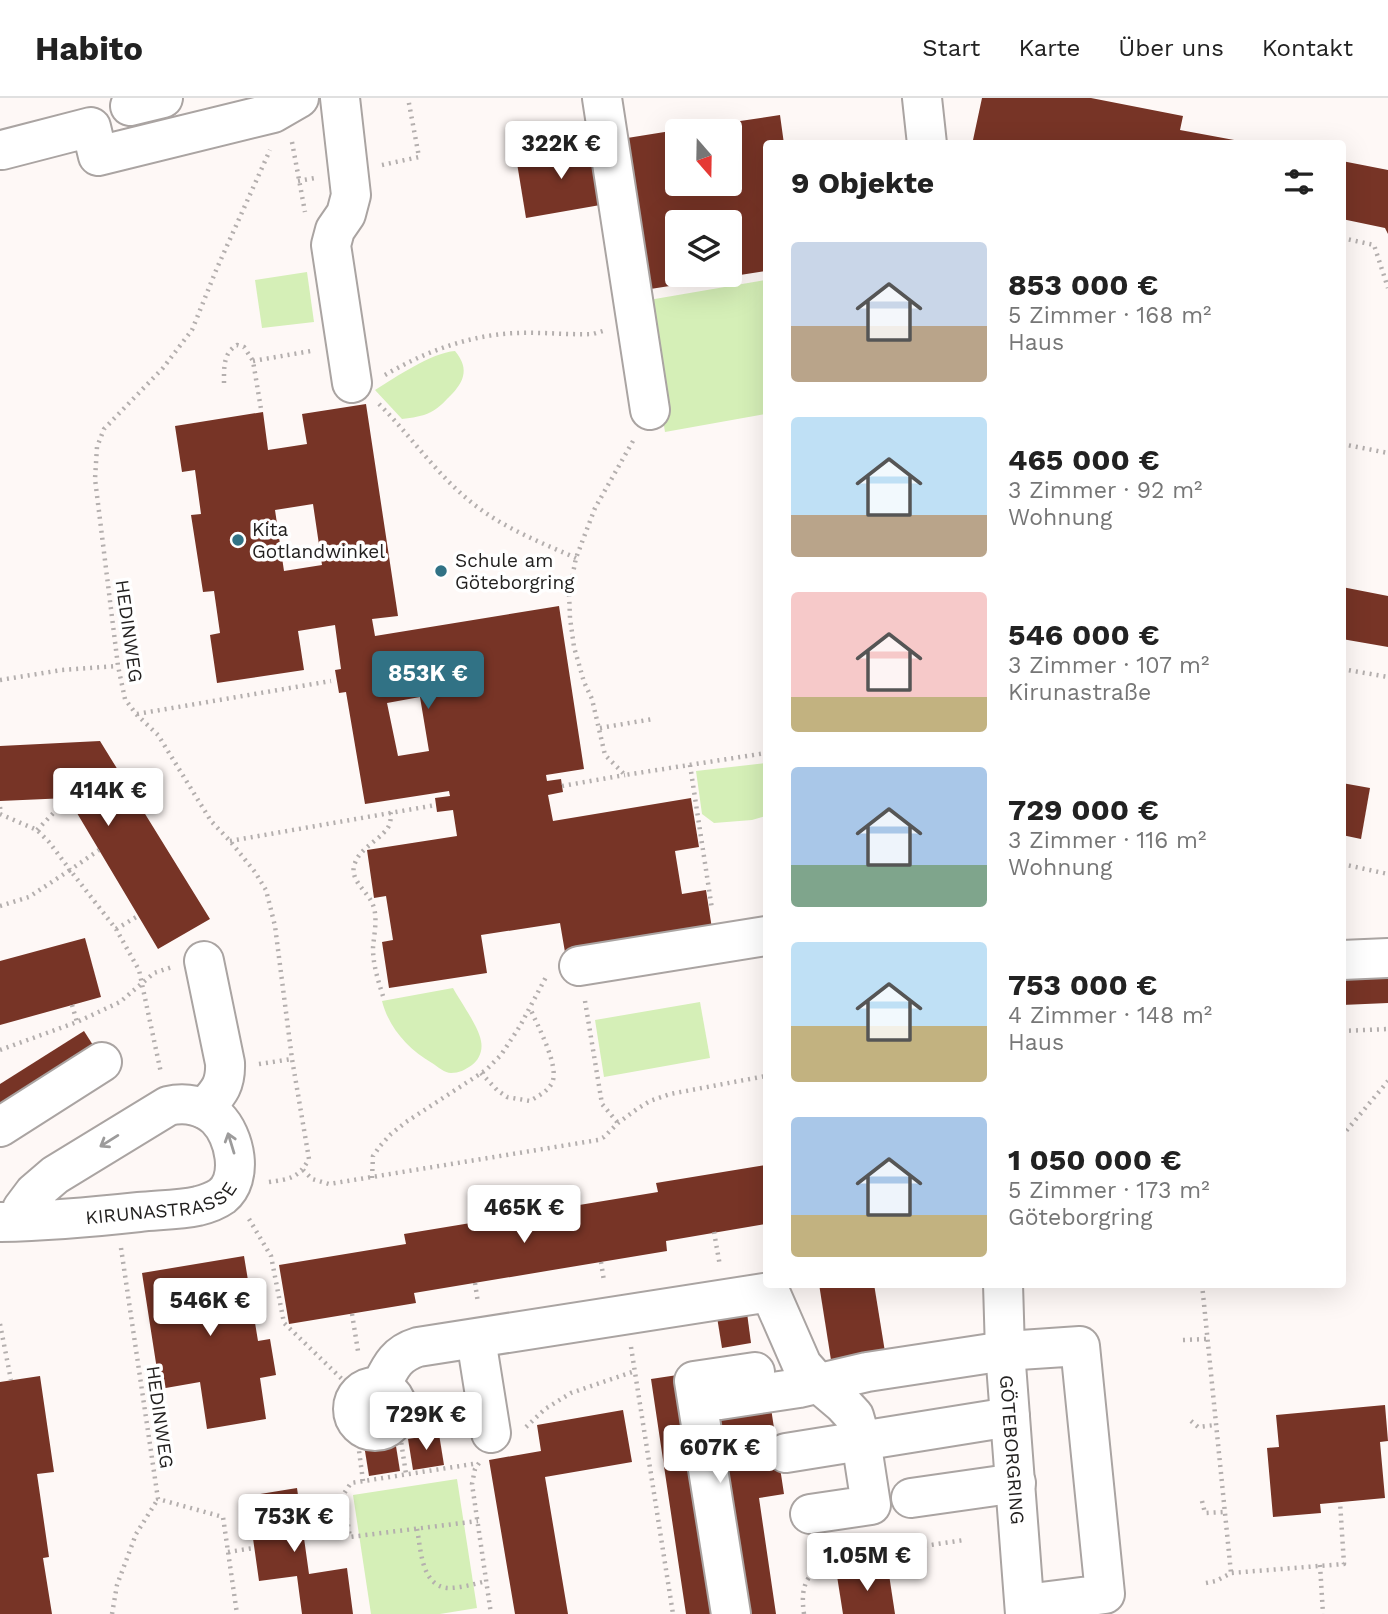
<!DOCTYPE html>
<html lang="de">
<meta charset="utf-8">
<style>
body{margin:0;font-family:"Work Sans",sans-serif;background:#f6f6f6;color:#222;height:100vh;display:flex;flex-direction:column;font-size:26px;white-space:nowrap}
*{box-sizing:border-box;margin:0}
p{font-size:23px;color:#767676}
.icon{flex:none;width:38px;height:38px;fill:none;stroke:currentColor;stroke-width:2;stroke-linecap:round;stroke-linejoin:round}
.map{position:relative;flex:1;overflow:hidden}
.details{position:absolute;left:763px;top:42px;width:583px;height:1148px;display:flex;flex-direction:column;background:#fff;border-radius:7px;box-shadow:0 7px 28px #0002}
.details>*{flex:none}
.needle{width:46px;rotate:160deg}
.tools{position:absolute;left:665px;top:21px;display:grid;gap:14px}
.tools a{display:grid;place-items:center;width:77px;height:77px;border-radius:7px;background:#fff;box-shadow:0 7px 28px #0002;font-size:35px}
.price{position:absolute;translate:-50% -60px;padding:0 16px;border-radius:7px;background:#fff;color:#222;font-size:23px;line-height:46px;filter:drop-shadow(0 2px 4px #0008)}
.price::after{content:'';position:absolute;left:50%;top:42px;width:21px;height:16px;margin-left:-10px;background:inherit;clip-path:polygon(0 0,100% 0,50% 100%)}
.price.current{background:#317285;color:#fff}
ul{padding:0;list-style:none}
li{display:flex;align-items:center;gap:21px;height:175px;padding:0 28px}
li span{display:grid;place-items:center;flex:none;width:196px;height:140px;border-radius:7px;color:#555}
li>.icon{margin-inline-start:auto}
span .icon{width:84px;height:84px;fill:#fffc;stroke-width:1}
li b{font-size:30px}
h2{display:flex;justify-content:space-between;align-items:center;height:84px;padding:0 28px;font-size:30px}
header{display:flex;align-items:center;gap:42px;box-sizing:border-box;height:98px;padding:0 35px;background:#fff;border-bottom:2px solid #e0e0e0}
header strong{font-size:33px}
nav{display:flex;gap:38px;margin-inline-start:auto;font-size:24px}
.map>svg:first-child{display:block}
</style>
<header>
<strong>Habito</strong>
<nav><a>Start</a><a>Karte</a><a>Über uns</a><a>Kontakt</a></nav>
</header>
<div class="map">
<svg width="1388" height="1516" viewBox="0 0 1388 1516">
<rect width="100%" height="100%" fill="#fef8f6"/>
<g fill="#d5efb7">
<path d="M307,174L314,224L262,230L255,182Z"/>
<path d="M766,182V316L665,334L643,203Z"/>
<path d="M455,253C471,272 463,286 447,301C441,308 433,314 424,317C417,319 410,320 402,321L375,292C396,279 431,255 455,253Z"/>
<path d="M766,665V718L752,722L714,725L702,716L696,673Z"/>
<path d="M453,890C460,903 479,929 481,943C483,953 479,962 472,967C465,972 459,975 451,975C445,975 438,969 432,965C408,951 389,930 382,903Z"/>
<path d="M700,904L710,960L604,979L595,922Z"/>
<path d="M457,1381L477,1510L440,1516H371L353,1397Z"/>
</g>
<g fill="#773426" fill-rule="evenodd">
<path d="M982,0H1091L1183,18L1180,32L1245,44V46H993L973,42Z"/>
<path d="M780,17L784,46H766V173L644,192L621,41L677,32V86H730V33H679V32ZM677,124H730V177H677Z"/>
<path d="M596,46L606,106L526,120L516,59Z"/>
<path d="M1342,63L1388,72V136L1385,130L1342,121Z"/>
<path d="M366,306L398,518L372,521L375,538L559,508L584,671L546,677L547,683L561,681L563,694L548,697L553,723L691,700L699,749L675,753L682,796L706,792L713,837L566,860L560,825L481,837L487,875L389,890L382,844L393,842L386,798L374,800L367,752L457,738L453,712L437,714L435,700L450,698L449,693L365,706L346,594L339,595L335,572L341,571L335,527L298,533L304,572L217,585L210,537L220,535L214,493L203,494L191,417L201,416L195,372L182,374L175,328L263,314L268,352L307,346L302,316ZM313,406L322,467L284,473L275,412ZM420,599L429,653L398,658L387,605Z"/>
<path d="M1342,489L1388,498V549L1342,541Z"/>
<path d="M100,643L210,821L158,851L68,700L0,703V648Z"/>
<path d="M1342,685L1370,690L1361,741L1342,737Z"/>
<path d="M85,840L101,899L0,927V863Z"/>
<path d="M1388,878V905L1342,907V880Z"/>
<path d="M84,933L98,955L0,1017V986Z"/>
<path d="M766,1067V1126L666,1143L667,1153L414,1195L416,1205L289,1226L279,1167L406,1146L404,1136L658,1094L656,1085Z"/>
<path d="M244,1158L258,1243L270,1241L276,1277L260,1280L266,1321L207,1331L200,1284L160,1291L142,1175Z"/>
<path d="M819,1186H874L885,1254L831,1262Z"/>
<path d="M747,1215L751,1245L722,1250L717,1219Z"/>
<path d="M764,1264L784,1396L759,1400L776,1516H686L651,1281Z"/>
<path d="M40,1278L54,1374L37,1376L49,1459L43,1460L52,1516H0V1284Z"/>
<path d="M1385,1307L1388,1343L1380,1344L1385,1400L1320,1406L1321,1415L1273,1419L1267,1350L1279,1349L1276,1317Z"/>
<path d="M623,1312L632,1364L545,1379L568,1516H515L489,1362L541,1353L537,1327Z"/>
<path d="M439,1336L444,1367L413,1372L408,1341Z"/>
<path d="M395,1342L400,1373L369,1378L364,1347Z"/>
<path d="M297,1390L309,1476L347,1470L353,1516H302L297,1478L259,1483L247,1398Z"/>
<path d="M888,1470L895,1516H843L837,1478Z"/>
</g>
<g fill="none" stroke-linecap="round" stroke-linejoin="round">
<g stroke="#aaa4a2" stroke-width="42">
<g id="minor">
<path d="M340,0L351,97L346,116L335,132L331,147L352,285"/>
<path d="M602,0L650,312"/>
<path d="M922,0L927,46"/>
<path d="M130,8L163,0"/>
<path d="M2,52L91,29L98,58L273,15L299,0"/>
<path d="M1342,862L1388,860"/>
<path d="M204,863L225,965C226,988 218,995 204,1011"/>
<path d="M579,868L766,838"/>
<path d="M0,1029L102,964"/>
<path id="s1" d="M0,1124C46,1123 93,1119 139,1114C158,1112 179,1112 198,1108C206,1106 215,1103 222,1098C244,1080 235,1038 217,1020C204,1007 185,1004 168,1008L55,1077L34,1095L22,1111L20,1123"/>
<path id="s2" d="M1003,1186L1005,1253L1025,1516"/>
<path d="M476,1241L491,1335"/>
<circle cx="375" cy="1311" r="22"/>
<path d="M380,1290C390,1270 395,1256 418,1249L770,1194L802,1267L817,1284L843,1306L854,1318L861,1342L871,1407L810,1416"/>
<path d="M720,1302L799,1290L867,1274L1005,1253L1080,1248L1105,1496L1025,1506"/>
<path d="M786,1355L1010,1319"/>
<path d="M911,1400L1016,1385"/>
<path d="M731,1516L694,1283L755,1274"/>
</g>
</g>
<g stroke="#b4afae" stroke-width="4.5" stroke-dasharray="2 5" stroke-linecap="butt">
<path d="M292,44L305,114"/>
<path d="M382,67L419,59L408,0"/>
<path d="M298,83L315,80"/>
<path d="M1342,140L1374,147L1388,190"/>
<path d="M253,263L311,253"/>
<path d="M385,277C424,254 472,236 518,235C543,234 568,237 593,236L603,233"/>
<path d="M224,285C224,270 223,255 237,247L244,249L253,263L261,311"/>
<path d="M379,306C412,339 438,379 476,408C506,431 542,445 576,460"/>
<path d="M633,343L595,410L576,460L569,495L570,520L574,549L584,584L592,601L605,657L625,677L766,655"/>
<path d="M1342,346L1388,355"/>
<path d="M1342,571L1388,579"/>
<path d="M0,582L62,572L118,568"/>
<path d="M137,616L331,583"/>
<path d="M600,630L653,621"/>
<path d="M690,667L712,811"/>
<path d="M562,688L625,677"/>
<path d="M0,709L1,716"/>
<path d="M0,716L37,732L49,744L70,772L99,752"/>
<path d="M37,732L68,700"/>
<path d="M230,743L436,707"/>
<path d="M1342,766L1388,776"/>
<path d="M0,808L29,799L70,772L116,831L139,872L161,975"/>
<path d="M116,831L138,818"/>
<path d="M383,898C378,882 373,867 373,850C374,836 378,820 373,807C368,793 348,782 355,765C361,748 386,739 390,725C391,721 390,717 391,714"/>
<path d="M585,903L602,1006L618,1025"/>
<path d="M72,907L77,924"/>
<path d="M1342,933L1388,931"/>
<path d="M0,952L77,924L120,904L154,875L172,869"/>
<path d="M259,966L292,961"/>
<path d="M481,975L497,992L507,999L530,1003C538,998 547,994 552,985C560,968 537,927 530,910"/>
<path d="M1342,1038L1388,983"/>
<path d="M303,1072L312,1081L329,1086L598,1042L604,1039L618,1025L637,1011L650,1003L670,996L766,978"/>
<path d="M372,1080L373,1058L380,1048L391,1036L406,1024L486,972L501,957L520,928L546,879"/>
<path d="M269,1084C289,1081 298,1081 309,1061L292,961L275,828L266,792L255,774L230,743L211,723L158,637L136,616L125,601L118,568L95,381L97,349L104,331L163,270L192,232L217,170L270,52"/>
<path d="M249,1121L271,1158L284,1225L346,1285"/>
<path d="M714,1134L720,1168"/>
<path d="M121,1150L158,1401L223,1419L237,1516"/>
<path d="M601,1164L604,1183"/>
<path d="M475,1185L478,1205"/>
<path d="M1202,1186L1231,1475"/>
<path d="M352,1216L358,1253"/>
<path d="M0,1226L11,1282"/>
<path d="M1183,1242L1206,1241"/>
<path d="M631,1249L673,1516"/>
<path d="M1191,1323L1198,1329L1215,1327"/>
<path d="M392,1326L401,1343L406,1376"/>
<path d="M526,1329L545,1311L571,1295L635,1273"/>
<path d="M479,1365L475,1371L472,1386L491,1516"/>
<path d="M473,1366L351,1385L343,1397L350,1439L478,1423"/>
<path d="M363,1383L358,1345L363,1331"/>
<path d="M1202,1403L1205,1415L1224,1414"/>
<path d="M417,1431C421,1451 421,1488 448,1490C461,1490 474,1486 487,1483"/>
<path d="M881,1438L884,1454"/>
<path d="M228,1454L254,1450"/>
<path d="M1320,1467L1323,1516"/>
<path d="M1206,1485L1216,1483L1231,1475L1344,1466L1340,1404"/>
<path d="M112,1516L117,1487L136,1436L158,1401"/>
<path d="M804,1516C800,1488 806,1475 831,1462L964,1442"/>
</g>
<use href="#minor" stroke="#fff" stroke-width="38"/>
</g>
<defs><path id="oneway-shaft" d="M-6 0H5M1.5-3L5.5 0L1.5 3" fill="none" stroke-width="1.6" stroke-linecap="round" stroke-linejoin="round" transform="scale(1.75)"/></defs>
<g stroke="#9c9b9b">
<use href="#oneway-shaft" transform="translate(109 1043) rotate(148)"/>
<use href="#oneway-shaft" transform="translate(231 1045) rotate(-107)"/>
</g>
<g fill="#317285" stroke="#fff" stroke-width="2.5">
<circle cx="238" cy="442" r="7"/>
<circle cx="441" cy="473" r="7"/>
</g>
<g text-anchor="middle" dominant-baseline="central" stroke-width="7" stroke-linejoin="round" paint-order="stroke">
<g font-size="19" fill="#232120" stroke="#fff" text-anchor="start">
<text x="252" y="431">Kita<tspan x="252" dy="22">Gotlandwinkel</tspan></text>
<text x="455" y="462">Schule am<tspan x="455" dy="22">Göteborgring</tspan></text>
</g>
<g font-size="19" fill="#232120" stroke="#fff">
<text transform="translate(129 533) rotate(82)">HEDINWEG</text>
<text stroke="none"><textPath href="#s1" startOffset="163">KIRUNASTRASSE</textPath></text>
<text transform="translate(160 1319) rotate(82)">HEDINWEG</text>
<text stroke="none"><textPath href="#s2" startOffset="166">GÖTEBORGRING</textPath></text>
</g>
</g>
</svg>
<div class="tools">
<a><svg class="needle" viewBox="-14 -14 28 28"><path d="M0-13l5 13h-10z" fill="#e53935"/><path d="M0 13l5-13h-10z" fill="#767676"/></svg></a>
<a><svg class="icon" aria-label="layers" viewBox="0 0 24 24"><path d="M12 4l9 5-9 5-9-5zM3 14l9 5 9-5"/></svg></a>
</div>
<b class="price" style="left:561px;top:83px">322K €</b>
<b class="price current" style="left:428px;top:613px">853K €</b>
<b class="price" style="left:108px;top:730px">414K €</b>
<b class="price" style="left:524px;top:1147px">465K €</b>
<b class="price" style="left:210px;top:1240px">546K €</b>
<b class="price" style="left:426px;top:1354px">729K €</b>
<b class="price" style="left:720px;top:1387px">607K €</b>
<b class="price" style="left:294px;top:1456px">753K €</b>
<b class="price" style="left:867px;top:1495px">1.05M €</b>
<section class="details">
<h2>9 Objekte<svg class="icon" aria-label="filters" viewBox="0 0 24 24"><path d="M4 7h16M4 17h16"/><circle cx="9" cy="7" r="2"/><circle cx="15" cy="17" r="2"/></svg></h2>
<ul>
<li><span style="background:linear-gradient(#c9d6e8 60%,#b9a48a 0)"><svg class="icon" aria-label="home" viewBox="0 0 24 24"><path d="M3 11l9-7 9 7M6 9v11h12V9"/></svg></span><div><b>853 000 €</b><p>5 Zimmer · 168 m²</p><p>Haus</p></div></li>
<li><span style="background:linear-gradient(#bfe0f5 70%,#b9a48a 0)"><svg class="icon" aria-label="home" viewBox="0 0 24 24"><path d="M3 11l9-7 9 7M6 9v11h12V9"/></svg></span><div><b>465 000 €</b><p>3 Zimmer · 92 m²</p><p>Wohnung</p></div></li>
<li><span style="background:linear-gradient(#f6c9c9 75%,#c2b280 0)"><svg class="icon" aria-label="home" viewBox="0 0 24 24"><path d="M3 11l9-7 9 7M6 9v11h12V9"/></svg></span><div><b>546 000 €</b><p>3 Zimmer · 107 m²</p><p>Kirunastraße</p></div></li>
<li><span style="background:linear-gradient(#a9c7e8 70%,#7fa58c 0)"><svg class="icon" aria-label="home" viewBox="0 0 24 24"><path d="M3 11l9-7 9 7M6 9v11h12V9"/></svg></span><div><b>729 000 €</b><p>3 Zimmer · 116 m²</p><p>Wohnung</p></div></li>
<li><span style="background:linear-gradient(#bfe0f5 60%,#c2b280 0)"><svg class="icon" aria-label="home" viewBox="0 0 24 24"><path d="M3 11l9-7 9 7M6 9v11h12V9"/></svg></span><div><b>753 000 €</b><p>4 Zimmer · 148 m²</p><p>Haus</p></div></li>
<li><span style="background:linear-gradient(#a9c7e8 70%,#c2b280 0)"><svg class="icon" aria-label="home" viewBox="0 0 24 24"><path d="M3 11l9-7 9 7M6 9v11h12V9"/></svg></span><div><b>1 050 000 €</b><p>5 Zimmer · 173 m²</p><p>Göteborgring</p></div></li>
</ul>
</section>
</div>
